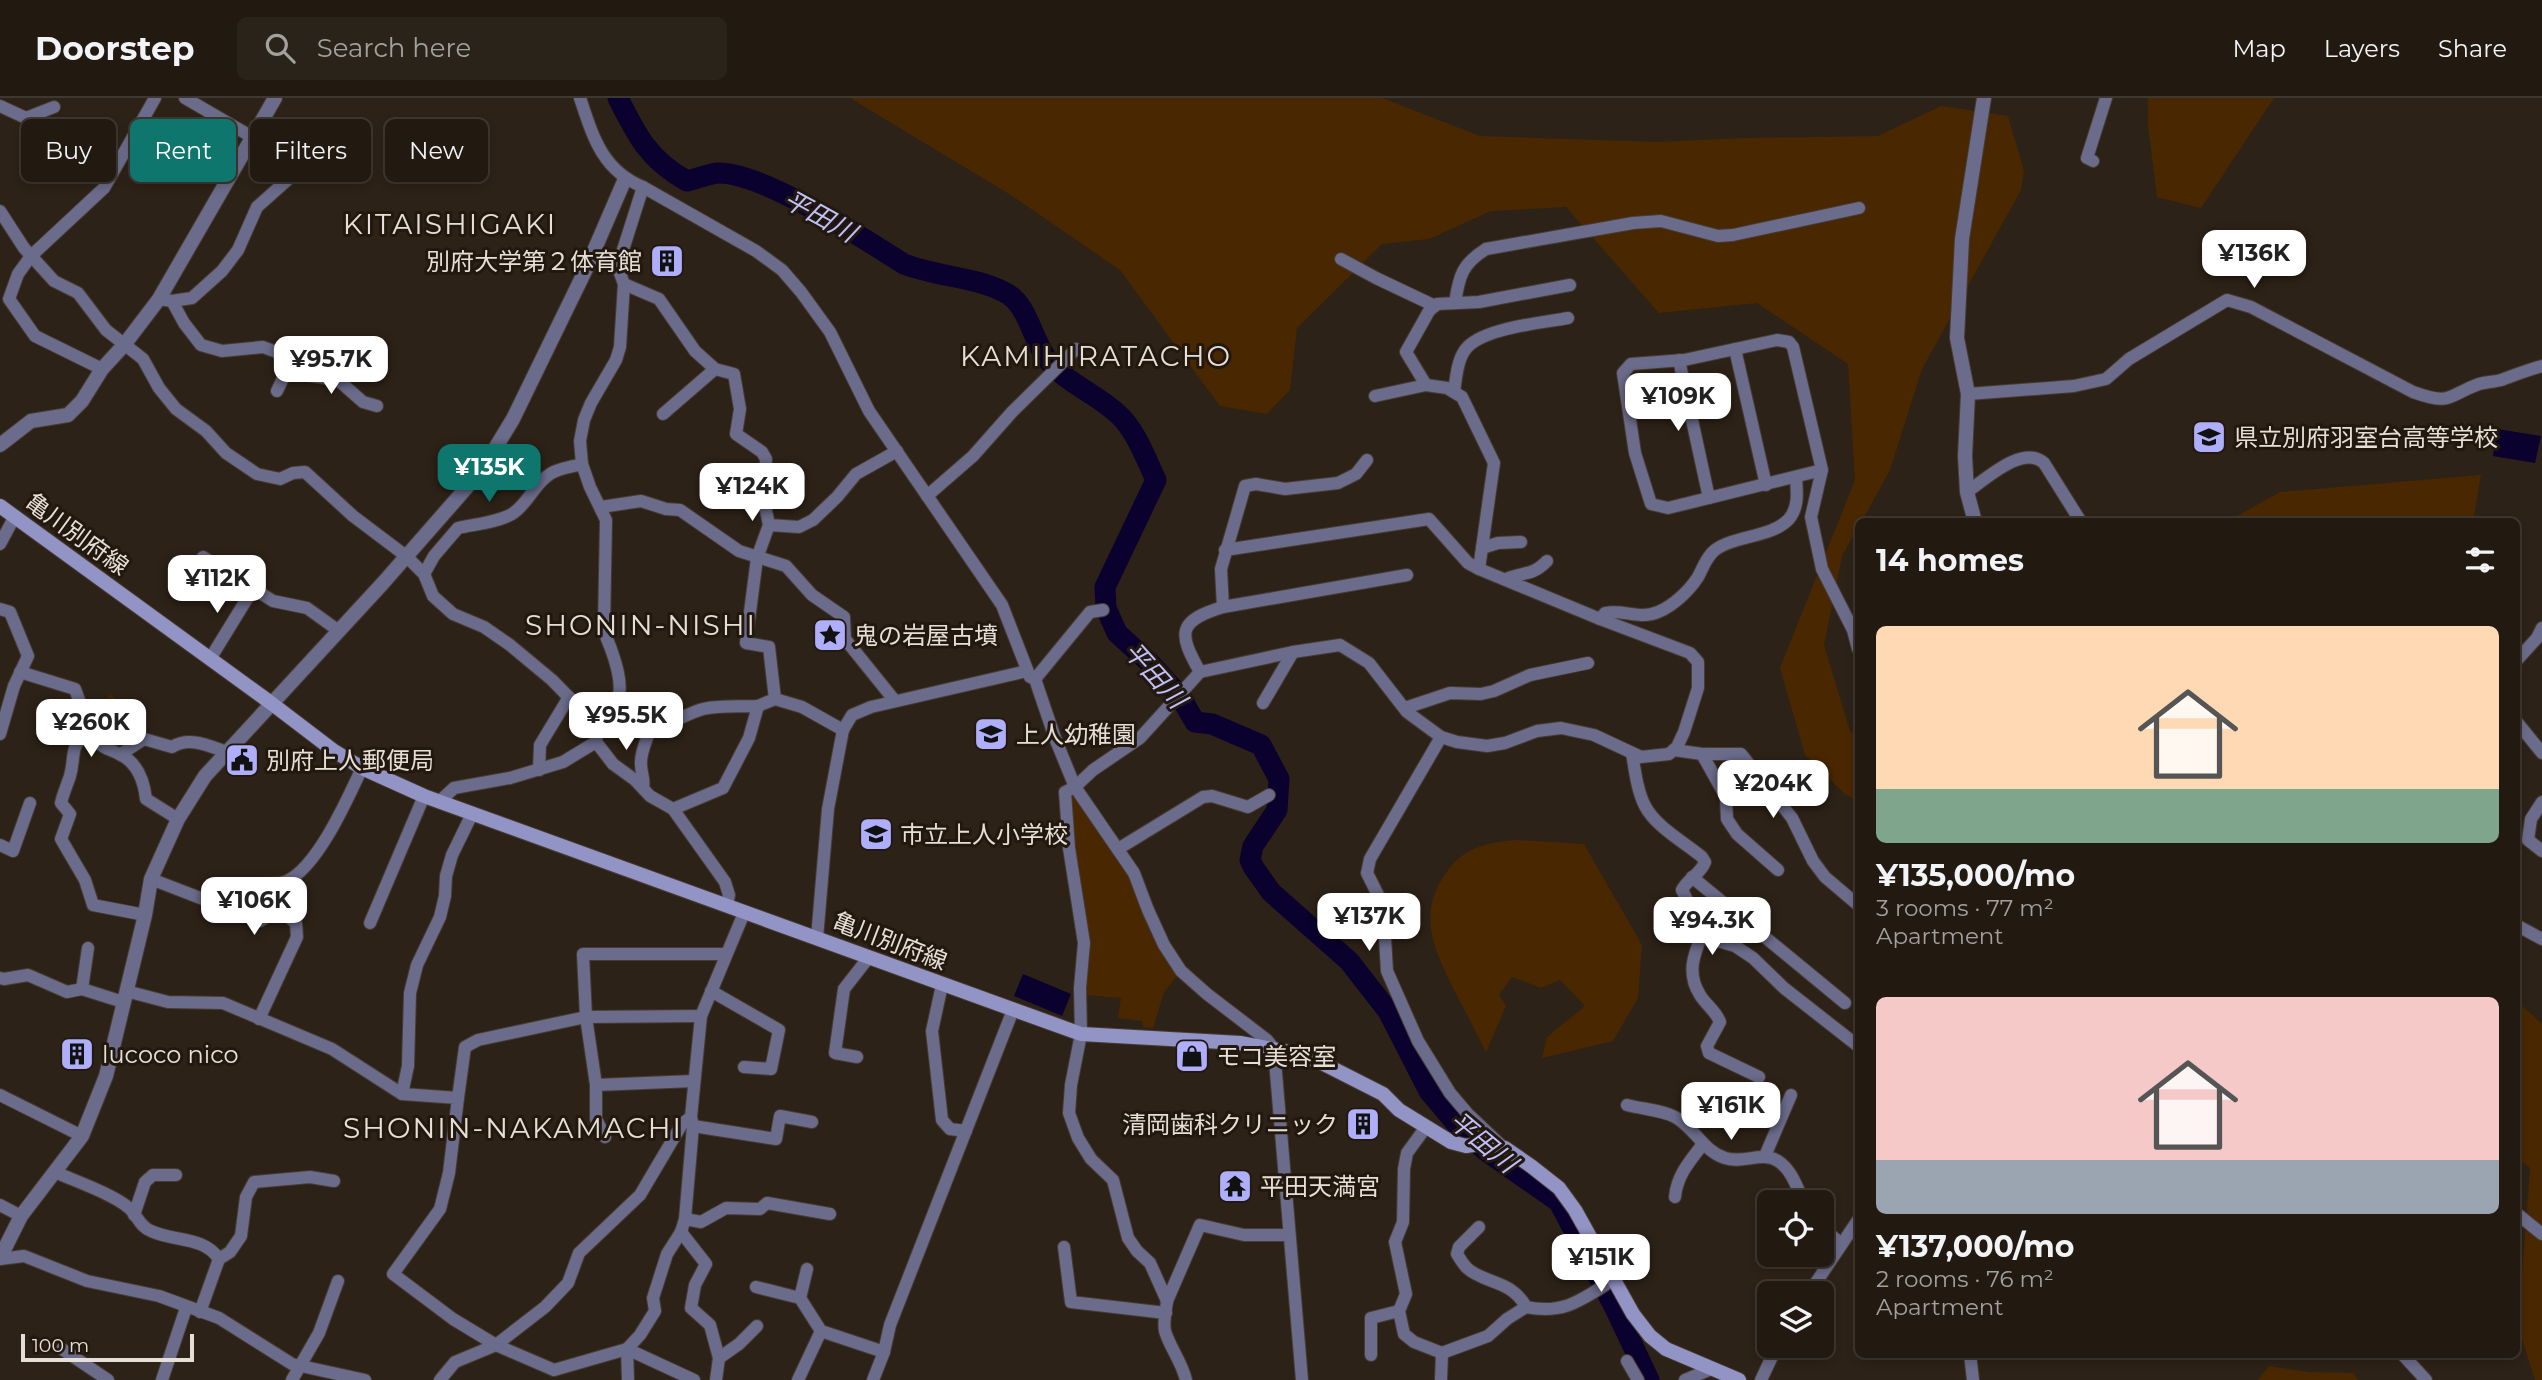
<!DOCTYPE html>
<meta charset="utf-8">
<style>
body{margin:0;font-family:Montserrat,"Noto Sans JP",sans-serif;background:#2a231a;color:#f1f3f6;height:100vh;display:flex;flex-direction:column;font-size:26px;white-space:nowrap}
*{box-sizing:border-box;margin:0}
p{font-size:23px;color:#a2a19f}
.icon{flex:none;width:38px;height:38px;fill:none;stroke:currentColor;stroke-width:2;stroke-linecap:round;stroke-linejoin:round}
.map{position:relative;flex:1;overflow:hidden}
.panel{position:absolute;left:1855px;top:420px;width:665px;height:840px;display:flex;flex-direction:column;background:#221a11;border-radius:10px;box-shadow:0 4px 10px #0003,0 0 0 2px #3f3831}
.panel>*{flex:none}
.banner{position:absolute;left:21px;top:21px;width:665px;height:63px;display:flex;gap:14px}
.controls{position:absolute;left:1757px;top:1092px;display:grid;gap:14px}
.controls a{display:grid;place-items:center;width:77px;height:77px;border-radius:10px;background:#221a11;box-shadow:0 4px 10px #0003,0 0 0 2px #3f3831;font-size:35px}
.scale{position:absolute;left:21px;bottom:18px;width:173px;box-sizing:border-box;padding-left:7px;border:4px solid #e6dfd8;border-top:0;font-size:19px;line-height:24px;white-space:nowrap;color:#e6dfd8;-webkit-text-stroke:5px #23180e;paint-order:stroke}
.price{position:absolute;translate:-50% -60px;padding:0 16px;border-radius:14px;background:#fff;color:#222;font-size:23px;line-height:46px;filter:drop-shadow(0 2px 4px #0008)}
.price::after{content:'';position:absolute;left:50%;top:42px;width:21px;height:16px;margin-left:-10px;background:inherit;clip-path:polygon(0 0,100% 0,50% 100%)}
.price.active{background:#0f766e;color:#fff}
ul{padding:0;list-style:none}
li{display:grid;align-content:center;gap:14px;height:371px;padding:0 21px}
li span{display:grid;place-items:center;height:217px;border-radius:10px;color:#555}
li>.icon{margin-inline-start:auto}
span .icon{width:126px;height:126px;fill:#fffc;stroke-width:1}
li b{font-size:30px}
h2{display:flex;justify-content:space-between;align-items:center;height:84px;padding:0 21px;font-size:30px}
.tag{padding:0 24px;border-radius:10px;background:#221a11;box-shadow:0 4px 10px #0003,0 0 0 2px #3f3831;font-size:24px;line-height:63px}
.tag.active{background:#0f766e;color:#fff}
header{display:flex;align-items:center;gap:42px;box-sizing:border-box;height:98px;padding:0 35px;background:#221a11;border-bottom:2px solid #3f3831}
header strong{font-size:33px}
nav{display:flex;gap:38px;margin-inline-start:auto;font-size:24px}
.search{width:490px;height:63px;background:#2a231a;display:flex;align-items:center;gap:18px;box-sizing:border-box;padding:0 24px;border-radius:10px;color:#a2a19f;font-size:26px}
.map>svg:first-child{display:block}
</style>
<header>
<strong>Doorstep</strong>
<div class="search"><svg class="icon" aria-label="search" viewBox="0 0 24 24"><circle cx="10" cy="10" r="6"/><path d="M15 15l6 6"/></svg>Search here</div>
<nav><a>Map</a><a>Layers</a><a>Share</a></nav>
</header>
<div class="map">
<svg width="2542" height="1282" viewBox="0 0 2542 1282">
<rect width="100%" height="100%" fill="#2d2217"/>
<g fill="#492700">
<path d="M850,0H1382L1480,38L1658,44L1742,40L1878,38L1941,8L2008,18L2024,73L2021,92L1922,271L1890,372L1862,423L1858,424V429L1842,458L1824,547L1850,633L1858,637V703L1845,696L1805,657L1780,570L1855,382L1848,266L1757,205L1659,215L1566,109L1491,113L1429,141L1382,146L1297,230L1290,292L1267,316L1220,308L1120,172L1014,99Z"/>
<path d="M2148,0H2274L2201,110L2157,99L2148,28Z"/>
<path d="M2481,377L2473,423H2228L2280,394Z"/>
<path d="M110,596L118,603L144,616L141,624L146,628L143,637L139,635L134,641L120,649C104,645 97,639 91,624L96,620V615L101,614Z"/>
<path d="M1752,682L1776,709L1737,699L1750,688L1748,685Z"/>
<path d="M1074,694L1130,777L1150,827L1177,878L1164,894L1153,930L1143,929L1142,923L1118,920L1121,900L1083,897L1082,808L1068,696Z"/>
<path d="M1519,742L1584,746L1642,847L1638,900L1613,943L1542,960L1547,939L1585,908L1560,882L1541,890L1512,879L1499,897L1506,908L1486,954C1475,933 1465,912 1454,892C1433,849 1416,815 1448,772C1465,749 1491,743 1519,742Z"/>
<path d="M2516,902L2542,926V1282H2535L2518,1229L2530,1070L2517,1059Z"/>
<path d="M2269,1268L2308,1274L2353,1275L2358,1282H2258Z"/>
</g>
<g fill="#0b012f">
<path d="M2497,331L2541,338L2535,365L2493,358Z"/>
<path d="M1023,876L1071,896L1062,918L1014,898Z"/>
</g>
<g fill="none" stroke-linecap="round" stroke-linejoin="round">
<path stroke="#0b012f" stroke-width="21" d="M618,0C637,38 649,62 687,83C696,81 708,76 718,75C763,74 864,141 904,166C937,179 974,178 1006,195C1027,206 1032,239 1045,258C1063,284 1096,295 1119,317C1136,333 1146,361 1156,382L1105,489L1106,510L1117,535L1151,566L1180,598L1195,624L1212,626L1261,647L1279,681L1277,712L1253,748L1250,762L1254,770L1271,794L1349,863L1388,913L1429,993L1460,1030L1486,1053L1559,1104L1614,1208L1649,1282"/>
<g stroke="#473c32" stroke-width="14">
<g id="minor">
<path d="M580,0C593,39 602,72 643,89L756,153L782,172L801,194L830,234L869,313L1002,507L1030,579L1035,581L1055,640L1075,689L1134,775L1148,812L1164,847L1181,873L1207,896L1267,942L1274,951L1302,1282"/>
<path d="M0,8L26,20L54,9"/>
<path d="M2093,63L2087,60L2106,0"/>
<path d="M0,113L24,150L54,183L78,195L106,232L143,261L159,290L176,311L206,333L226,355L257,376L280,381L293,375L305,374L353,418L406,458L424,476L433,498L453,516L484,529L510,547L552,582L598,629L596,644L613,666L635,682L650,698L673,711L725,784L729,797L727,808"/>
<path d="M622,155L643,89"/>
<path d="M592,156L618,170L624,186L620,249L616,262L591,305L584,322L580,343L582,366L590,389L606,422L604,529C605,538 608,543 611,551C623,584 626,604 598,629"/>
<path d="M1341,161L1376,180L1435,208"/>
<path d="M624,186L659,201L695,253L715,271L734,276L740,311L736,336L762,354L766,361L764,403L769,427L757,460L746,545L769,549L775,601L802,609L843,632"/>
<path d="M159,201L172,203L192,200L222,173L238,152L257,109L294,76L296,68L278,54L185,0"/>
<path d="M172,203L184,225L201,247L222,253L263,249L279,255L286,274L277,293"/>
<path d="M1455,205C1459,178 1462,166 1486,151L1633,125L1661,123L1718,138L1733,137L1859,110"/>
<path d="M1735,251L1766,387"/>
<path d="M1679,262L1709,400"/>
<path d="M102,271L35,238L9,201L18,176L31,158L104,90L155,0"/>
<path d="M286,274L338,282L363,304L377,308"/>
<path d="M1426,287L1406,254L1429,213L1437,206L1479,204L1570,187"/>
<path d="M1454,294C1456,281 1457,263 1465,252C1480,230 1542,225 1568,220"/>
<path d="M1968,296L2074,288L2106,281L2129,261L2227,202L2251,209L2413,294C2452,308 2446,298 2479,286C2486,284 2494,284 2501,282C2515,277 2527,272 2542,268"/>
<path d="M1375,298L1426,287L1447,290L1462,299L1494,365L1479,471"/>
<path d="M663,316L715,271"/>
<path d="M1822,372L1668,410L1651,406L1635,355L1623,275L1631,266L1684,262L1777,242L1789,244L1793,249L1822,372L1811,419L1822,471L1853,532L1858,551"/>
<path d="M1967,394C1986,381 2023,346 2044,365L2081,424"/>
<path d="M927,398L973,358L1012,314L1076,251"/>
<path d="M601,409L641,403L666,411L680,412L739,453L786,468L812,497L844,519L845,541L895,603"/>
<path d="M769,427L799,429L813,422L837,399L856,376L897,353"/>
<path d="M0,446L15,418"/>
<path d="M1482,450L1498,445L1521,444"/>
<path d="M203,459L273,503L307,510L339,533"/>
<path d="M424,476L434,458L458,430C475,426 496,425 512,416C528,406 534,386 550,376C559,370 572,369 582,366"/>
<path d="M1506,481C1524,473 1531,479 1547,463"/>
<path d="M1223,509L1221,471L1245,388L1256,386L1285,391L1338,385L1356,376L1367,362"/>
<path d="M0,511L10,514L28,558L14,588L0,636"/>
<path d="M1600,521L1605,515C1624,511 1640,522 1658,514C1673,508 1689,493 1698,479C1703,470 1706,459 1715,452C1735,437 1771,440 1789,421C1799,409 1797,394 1796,380"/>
<path d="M210,561L253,491"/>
<path d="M2516,563L2537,540L2542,530"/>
<path d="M20,574L75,591C80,604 89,634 96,642C103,651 110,651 119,656C137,664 144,683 146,701L178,721"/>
<path d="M1200,574C1178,535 1177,523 1223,509L1407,477"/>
<path d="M1035,581L1090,514L1103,512"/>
<path d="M1263,605L1293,554"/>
<path d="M1405,610L1450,595L1481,596L1494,593L1530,577L1588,565"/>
<path d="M613,615C631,624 652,629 672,623C682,620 692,614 703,611C720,607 740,609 758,608"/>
<path d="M2516,623L2542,655"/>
<path d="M90,633C68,647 76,657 70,678C67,687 63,696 61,705L70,716L61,741L85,782L93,807L145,817"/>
<path d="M1441,639L1370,761L1367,775L1383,807L1387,873L1418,943L1450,995L1467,1015L1504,1050"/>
<path d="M1674,652L1702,656H1741L1792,720L1813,763L1825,779L1858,807"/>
<path d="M1632,655C1635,673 1637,692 1645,708C1656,729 1684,744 1702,759L1705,764C1701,776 1688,780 1682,792L1703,834L1711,841L1735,848L1753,860L1784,890L1858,948"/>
<path d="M121,656L144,641L172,649C190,638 209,648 227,654"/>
<path d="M1702,656L1726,699L1727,721L1737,736L1778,772"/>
<path d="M539,672L540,647L569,599"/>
<path d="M643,690C645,681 641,676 641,666C640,653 649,638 652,625"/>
<path d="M440,703L454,690L510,680L563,664L596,644"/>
<path d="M2542,704L2531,721L2528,742L2542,753"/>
<path d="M673,711L723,690L749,640L758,608L775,601"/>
<path d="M0,747L13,753L30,705"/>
<path d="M1118,751L1203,699L1212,698L1248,709L1269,697"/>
<path d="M1692,779L1845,905"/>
<path d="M151,781L260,823L279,811L296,825L297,839L259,921"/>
<path d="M233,813L245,790C262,782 273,789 287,783C318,768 347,702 362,670"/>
<path d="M370,825L424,698"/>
<path d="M2516,827L2542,841"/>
<path d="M1703,834C1694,856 1686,875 1700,897C1706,907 1716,913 1720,924L1707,948L1709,955L1759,979"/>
<path d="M817,840L828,711L843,632L852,617L871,609L1027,573"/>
<path d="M0,880L4,881L28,877L67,894L82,891L123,904"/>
<path d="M942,887L932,933L942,1022L950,1031L966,1033"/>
<path d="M82,891L88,850"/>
<path d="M126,893L168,904L223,905L332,951L402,996L458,1000L449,1075L440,1111L393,1176L453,1221L496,1247L554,1272L627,1251L694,1282"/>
<path d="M711,893L779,932L771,971L744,969"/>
<path d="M857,959L835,955L844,891L869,859"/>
<path d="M694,983L596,987L586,919L583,856H726"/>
<path d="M596,987V1021L605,1039"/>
<path d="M402,996L408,968L410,895L417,867L440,819L445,798L446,778L452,757L472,716"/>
<path d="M0,997L82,1038"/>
<path d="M458,1000L465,949L478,942L586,919L701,918"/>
<path d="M1627,1007C1642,1011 1662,1012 1675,1019C1695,1030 1703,1053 1725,1060C1743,1066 1762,1053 1778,1063C1792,1072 1797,1090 1804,1104"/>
<path d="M693,1028L776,1041L780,1018L812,1024"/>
<path d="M1426,1029L1407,1055L1404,1071L1403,1124L1395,1144L1406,1196L1399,1213L1404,1236L1414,1244L1442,1255"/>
<path d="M1765,1058L1791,997"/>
<path d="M55,1074C75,1083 113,1096 129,1110C138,1118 139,1128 151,1133C174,1144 204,1138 219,1161"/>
<path d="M1675,1099C1677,1077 1690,1063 1703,1046"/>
<path d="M0,1107L21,1118"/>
<path d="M2516,1115L2542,1136"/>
<path d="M134,1117L145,1084L153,1077H176"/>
<path d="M685,1121L701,1124L726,1110L760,1111L767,1105L830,1116"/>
<path d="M1479,1129L1459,1149L1457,1156C1460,1161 1463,1166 1467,1170C1484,1186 1511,1181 1526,1209"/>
<path d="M1822,1129L1841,1146"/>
<path d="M681,1134L706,1166L695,1187L691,1210L710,1227L719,1260L716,1282"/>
<path d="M1064,1149L1071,1204L1166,1215"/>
<path d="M0,1161L24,1158L87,1183L159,1198L219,1220L292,1266L365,1282"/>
<path d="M756,1189L800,1200L821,1233L884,1254"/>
<path d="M1809,1195L1858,1122"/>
<path d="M800,1200L807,1171"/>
<path d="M1167,1203L1150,1165L1137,1153L1128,1140L1113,1082L1091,1061L1078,1040L1069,1015L1071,987L1081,936L1080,890L1084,845L1069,750L1065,694L1075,689L1093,672L1140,640L1200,574L1293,554L1340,547L1369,565L1407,614L1441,639L1457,644L1487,648L1505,645L1537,633L1561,630L1594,637L1641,659L1669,656L1677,649L1684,634L1698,590V564L1690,555L1600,521L1479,471L1468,465L1429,421L1225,452"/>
<path d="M200,1214L219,1161L230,1154L241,1138L246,1099L254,1084L310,1079L334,1083"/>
<path d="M62,1251L108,1282"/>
<path d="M1970,1256L1973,1282"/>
<path d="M2402,1256L2426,1282"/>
<path d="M1371,1257V1220L1399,1213"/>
<path d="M719,1260L739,1246L757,1228"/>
<path d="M1627,1263L1638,1282"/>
<path d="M162,1282L186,1210"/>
<path d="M292,1282L319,1235L338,1183"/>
<path d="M440,1282L455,1264L496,1247L545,1209L568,1185L579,1155L640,1097L682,1026L691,1019L701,918L744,815"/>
<path d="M628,1282L627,1251L640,1237L655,1213L653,1200L667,1156L681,1134L685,1121L693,1028L691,1019"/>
<path d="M798,1282L821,1233"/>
<path d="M873,1282L884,1254L890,1227L1013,912"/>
<path d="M1186,1282C1182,1264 1170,1250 1165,1233C1163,1225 1166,1212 1167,1203L1200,1127L1244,1137H1289"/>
<path d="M1441,1282L1442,1255L1488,1238L1507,1221L1526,1209C1565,1217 1582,1201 1613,1182"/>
<path d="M1685,1282L1711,1271"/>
<path d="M1761,1282L1777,1248"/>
</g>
</g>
<g stroke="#473c32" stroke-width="16">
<g id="tertiary">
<path d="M0,347L31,323L68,317L82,303L102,271L124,247L159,201L275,0"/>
<path d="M1975,424L1967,394L1965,358L1968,296L1957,240L1962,141L1984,0"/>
<path d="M0,1160L21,1118L82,1038L106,978L145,817L151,781L178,721L205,678L383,485L482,372L513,321L587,169L625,81"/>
</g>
</g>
<g stroke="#473c32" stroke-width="16">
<path id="secondary" d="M0,408L271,605L334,653L362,670L424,698L1081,936L1240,945L1300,956L1322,965L1383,996L1399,1012L1451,1044L1466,1048L1485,1045L1505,1050L1531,1068L1559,1090L1575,1112L1633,1216L1650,1238L1666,1251L1739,1282"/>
</g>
<use href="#minor" stroke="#6b6b8b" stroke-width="12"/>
<use href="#tertiary" stroke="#6b6b8b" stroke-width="14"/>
<use href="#secondary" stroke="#9394c6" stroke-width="14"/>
</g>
<defs>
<g id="building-square" transform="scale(1.75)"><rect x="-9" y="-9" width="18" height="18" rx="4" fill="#aeaefa" stroke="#23180e"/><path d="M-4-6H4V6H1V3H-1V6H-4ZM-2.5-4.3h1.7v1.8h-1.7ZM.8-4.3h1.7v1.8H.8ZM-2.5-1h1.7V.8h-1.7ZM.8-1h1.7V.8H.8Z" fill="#111"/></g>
<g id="school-square" transform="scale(1.75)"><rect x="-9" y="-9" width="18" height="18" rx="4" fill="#aeaefa" stroke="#23180e"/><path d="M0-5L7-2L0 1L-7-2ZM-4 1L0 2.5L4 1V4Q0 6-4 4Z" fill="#111"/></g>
<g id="sight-square" transform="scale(1.75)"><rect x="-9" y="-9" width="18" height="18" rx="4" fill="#aeaefa" stroke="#23180e"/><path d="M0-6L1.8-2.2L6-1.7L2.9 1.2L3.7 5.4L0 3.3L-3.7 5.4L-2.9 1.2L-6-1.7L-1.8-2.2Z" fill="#111"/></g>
<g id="civic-square" transform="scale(1.75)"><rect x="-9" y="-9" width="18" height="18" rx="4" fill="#aeaefa" stroke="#23180e"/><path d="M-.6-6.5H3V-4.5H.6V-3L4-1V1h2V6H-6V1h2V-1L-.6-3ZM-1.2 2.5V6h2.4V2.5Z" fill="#111"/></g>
<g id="shop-square" transform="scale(1.75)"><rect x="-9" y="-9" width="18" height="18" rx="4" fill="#aeaefa" stroke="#23180e"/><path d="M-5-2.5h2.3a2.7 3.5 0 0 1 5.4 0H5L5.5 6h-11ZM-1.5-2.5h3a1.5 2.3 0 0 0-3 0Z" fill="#111"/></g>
<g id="temple-square" transform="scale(1.75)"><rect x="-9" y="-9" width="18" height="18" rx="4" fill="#aeaefa" stroke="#23180e"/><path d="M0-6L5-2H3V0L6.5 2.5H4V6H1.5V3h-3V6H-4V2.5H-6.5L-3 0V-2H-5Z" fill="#111"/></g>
</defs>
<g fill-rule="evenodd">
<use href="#building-square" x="667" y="163"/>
<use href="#school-square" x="2209" y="339"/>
<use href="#sight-square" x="830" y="537"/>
<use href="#school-square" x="991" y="636"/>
<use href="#civic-square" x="242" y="662"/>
<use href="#school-square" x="876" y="736"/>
<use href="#building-square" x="77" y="956"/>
<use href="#shop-square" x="1192" y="958"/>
<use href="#building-square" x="1363" y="1026"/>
<use href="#temple-square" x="1235" y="1088"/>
</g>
<g text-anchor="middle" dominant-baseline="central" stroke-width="6" stroke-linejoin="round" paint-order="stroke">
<g font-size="24" fill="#e6dfd8" stroke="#23180e" text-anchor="start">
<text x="642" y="163" text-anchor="end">別府大学第２体育館</text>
<text x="2234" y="339">県立別府羽室台高等学校</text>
<text x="854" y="537">鬼の岩屋古墳</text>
<text x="1016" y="636">上人幼稚園</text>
<text x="266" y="662">別府上人郵便局</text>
<text x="900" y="736">市立上人小学校</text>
<text x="102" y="956">lucoco nico</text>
<text x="1216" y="958">モコ美容室</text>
<text x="1338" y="1026" text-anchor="end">清岡歯科クリニック</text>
<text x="1260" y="1088">平田天満宮</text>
</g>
<g font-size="24" fill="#e6dfd8" stroke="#23180e">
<text transform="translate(77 436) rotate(36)">亀川別府線</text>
<text transform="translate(890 843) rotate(21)">亀川別府線</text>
</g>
<g font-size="26" font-style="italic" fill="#bfc0fb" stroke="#23180e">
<text transform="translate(820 118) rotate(29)">平田川</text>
<text transform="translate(1155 577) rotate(48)">平田川</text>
<text transform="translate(1483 1044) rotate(40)">平田川</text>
</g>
<g font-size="28" letter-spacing="2" fill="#e6dfd8" stroke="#23180e">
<text x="450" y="126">KITAISHIGAKI</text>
<text x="1096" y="258">KAMIHIRATACHO</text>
<text x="641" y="527">SHONIN-NISHI</text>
<text x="513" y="1030">SHONIN-NAKAMACHI</text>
</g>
</g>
</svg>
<div class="controls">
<a><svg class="icon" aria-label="locate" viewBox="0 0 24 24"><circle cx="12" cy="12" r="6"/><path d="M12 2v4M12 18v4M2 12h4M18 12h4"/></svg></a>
<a><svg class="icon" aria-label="layers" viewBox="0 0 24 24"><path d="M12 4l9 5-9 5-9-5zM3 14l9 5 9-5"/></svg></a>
</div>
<div class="scale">100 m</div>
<b class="price" style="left:2254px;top:192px">¥136K</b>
<b class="price" style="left:331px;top:298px">¥95.7K</b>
<b class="price" style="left:1678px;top:335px">¥109K</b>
<b class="price active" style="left:489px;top:406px">¥135K</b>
<b class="price" style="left:752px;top:425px">¥124K</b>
<b class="price" style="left:217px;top:517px">¥112K</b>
<b class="price" style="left:626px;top:654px">¥95.5K</b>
<b class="price" style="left:91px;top:661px">¥260K</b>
<b class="price" style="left:1773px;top:722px">¥204K</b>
<b class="price" style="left:254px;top:839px">¥106K</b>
<b class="price" style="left:1369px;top:855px">¥137K</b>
<b class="price" style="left:1712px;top:859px">¥94.3K</b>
<b class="price" style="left:1731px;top:1044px">¥161K</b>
<b class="price" style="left:1601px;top:1196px">¥151K</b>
<div class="banner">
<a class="tag">Buy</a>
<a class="tag active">Rent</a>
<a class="tag">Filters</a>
<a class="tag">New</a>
</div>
<section class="panel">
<h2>14 homes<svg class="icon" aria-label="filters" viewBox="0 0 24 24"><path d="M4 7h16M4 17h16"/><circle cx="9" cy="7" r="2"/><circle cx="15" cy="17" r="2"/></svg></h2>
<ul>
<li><span style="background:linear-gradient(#ffd9b3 75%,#7fa58c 0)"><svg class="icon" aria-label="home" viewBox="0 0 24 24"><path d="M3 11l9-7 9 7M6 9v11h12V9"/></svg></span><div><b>¥135,000/mo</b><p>3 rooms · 77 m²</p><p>Apartment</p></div></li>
<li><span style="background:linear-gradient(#f6c9c9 75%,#9aa5b1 0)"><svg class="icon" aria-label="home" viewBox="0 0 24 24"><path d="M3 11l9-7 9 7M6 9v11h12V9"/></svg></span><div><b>¥137,000/mo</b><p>2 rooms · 76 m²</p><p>Apartment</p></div></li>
</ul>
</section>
</div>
